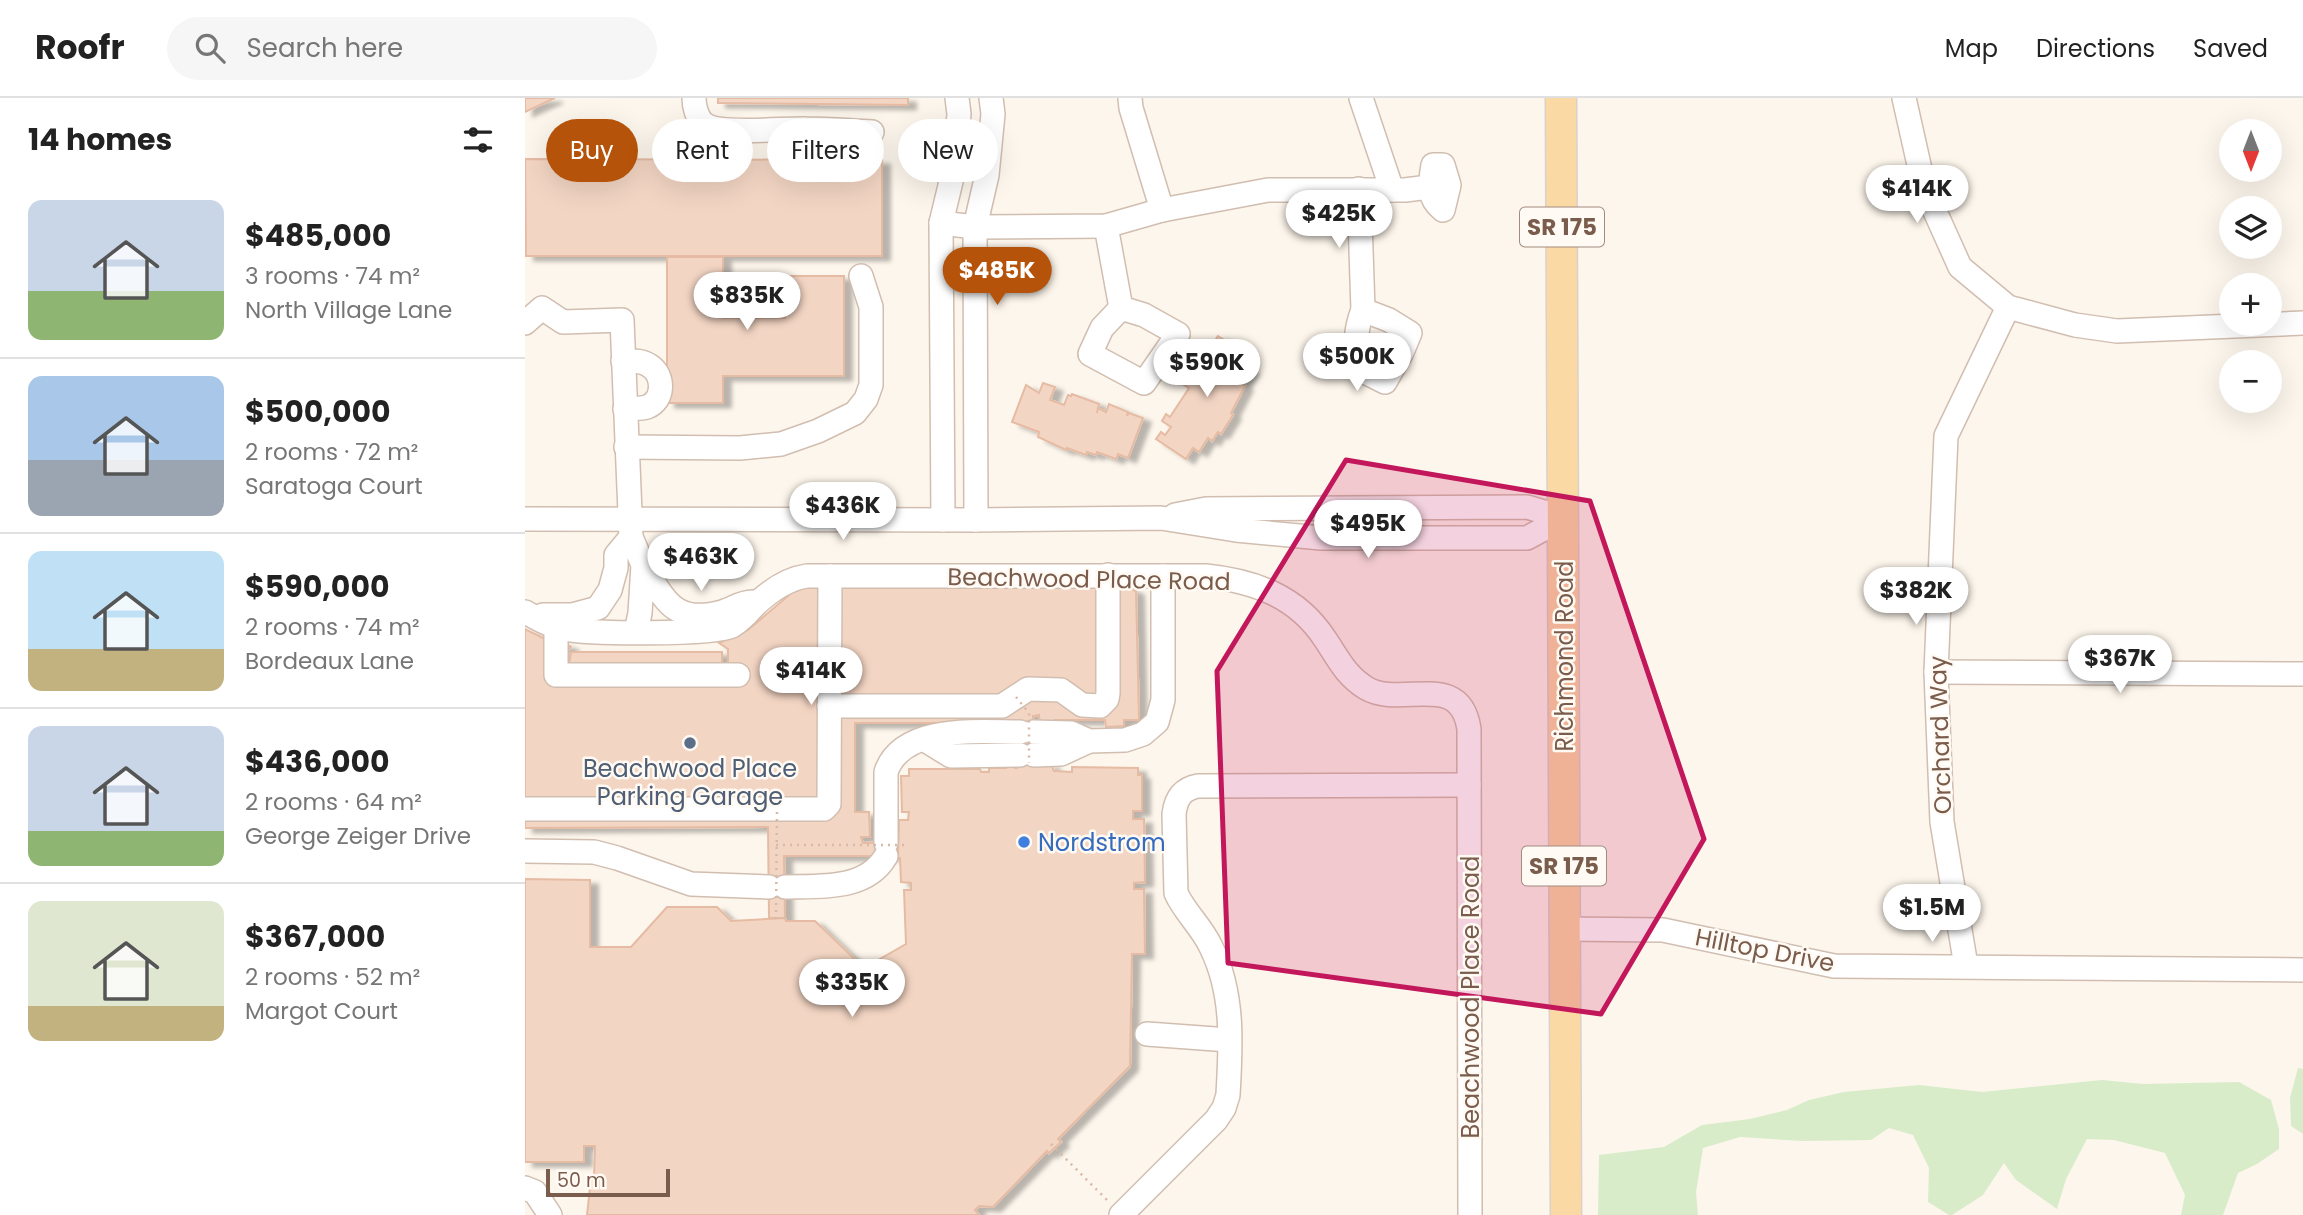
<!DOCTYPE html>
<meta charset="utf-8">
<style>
body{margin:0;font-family:Poppins,sans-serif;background:#f6f6f6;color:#222;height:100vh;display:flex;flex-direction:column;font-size:26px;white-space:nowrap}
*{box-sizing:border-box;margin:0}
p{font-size:23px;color:#767676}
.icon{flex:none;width:38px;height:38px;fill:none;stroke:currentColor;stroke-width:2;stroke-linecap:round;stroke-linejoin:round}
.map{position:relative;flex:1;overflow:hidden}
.drawer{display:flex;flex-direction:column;background:#fff;width:525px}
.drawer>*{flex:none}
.top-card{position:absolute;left:21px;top:21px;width:665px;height:63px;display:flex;gap:14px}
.needle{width:46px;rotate:180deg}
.tools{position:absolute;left:1694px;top:21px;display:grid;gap:14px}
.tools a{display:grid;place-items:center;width:63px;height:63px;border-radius:50%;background:#fff;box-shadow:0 7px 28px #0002;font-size:35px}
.scale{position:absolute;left:21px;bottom:18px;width:124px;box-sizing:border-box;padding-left:7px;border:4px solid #7a5c4d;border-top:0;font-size:19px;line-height:24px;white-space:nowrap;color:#7a5c4d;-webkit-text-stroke:5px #fffaf3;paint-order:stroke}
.price{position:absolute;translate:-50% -60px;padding:0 16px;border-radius:24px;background:#fff;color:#222;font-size:23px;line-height:46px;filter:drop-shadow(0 2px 4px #0008)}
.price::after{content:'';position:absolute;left:50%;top:42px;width:21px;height:16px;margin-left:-10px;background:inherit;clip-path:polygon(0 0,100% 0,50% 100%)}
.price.selected{background:#b45309;color:#fff}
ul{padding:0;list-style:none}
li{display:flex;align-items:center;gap:21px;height:175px;padding:0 28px}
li+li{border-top:2px solid #e0e0e0}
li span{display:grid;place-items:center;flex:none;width:196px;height:140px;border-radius:14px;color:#555}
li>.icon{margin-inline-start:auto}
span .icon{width:84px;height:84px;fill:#fffc;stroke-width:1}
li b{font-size:30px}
h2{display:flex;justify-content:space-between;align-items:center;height:84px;padding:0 28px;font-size:30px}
.pill{padding:0 24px;border-radius:32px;background:#fff;box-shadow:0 7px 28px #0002;font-size:24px;line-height:63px}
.pill.selected{background:#b45309;color:#fff}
header{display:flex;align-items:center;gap:42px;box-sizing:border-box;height:98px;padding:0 35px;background:#fff;border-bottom:2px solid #e0e0e0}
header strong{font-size:33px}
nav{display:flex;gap:38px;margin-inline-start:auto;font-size:24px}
.search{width:490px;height:63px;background:#f6f6f6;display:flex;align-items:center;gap:18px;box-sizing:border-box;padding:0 24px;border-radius:38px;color:#767676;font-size:26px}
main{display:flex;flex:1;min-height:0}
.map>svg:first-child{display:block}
</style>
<header>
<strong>Roofr</strong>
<div class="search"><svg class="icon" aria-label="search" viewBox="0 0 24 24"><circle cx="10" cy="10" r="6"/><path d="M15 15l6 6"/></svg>Search here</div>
<nav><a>Map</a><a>Directions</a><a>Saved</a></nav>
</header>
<main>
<section class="drawer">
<h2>14 homes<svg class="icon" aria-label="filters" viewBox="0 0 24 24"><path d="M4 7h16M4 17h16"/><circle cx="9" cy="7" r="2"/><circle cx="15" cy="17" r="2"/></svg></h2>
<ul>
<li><span style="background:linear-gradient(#c9d6e8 65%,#8fb573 0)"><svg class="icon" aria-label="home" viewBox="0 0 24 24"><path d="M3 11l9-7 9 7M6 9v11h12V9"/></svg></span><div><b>$485,000</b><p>3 rooms · 74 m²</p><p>North Village Lane</p></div></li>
<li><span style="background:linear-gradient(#a9c7e8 60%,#9aa5b1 0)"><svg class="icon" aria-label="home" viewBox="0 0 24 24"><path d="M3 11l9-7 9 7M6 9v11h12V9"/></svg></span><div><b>$500,000</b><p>2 rooms · 72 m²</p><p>Saratoga Court</p></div></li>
<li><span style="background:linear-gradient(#bfe0f5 70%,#c2b280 0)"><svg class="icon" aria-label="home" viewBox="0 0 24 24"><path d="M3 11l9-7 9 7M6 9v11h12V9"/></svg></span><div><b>$590,000</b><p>2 rooms · 74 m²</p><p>Bordeaux Lane</p></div></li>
<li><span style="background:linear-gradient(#c9d6e8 75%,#8fb573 0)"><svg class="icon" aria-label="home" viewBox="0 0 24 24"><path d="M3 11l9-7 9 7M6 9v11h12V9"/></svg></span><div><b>$436,000</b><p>2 rooms · 64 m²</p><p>George Zeiger Drive</p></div></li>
<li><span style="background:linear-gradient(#dfe7d0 75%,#c2b280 0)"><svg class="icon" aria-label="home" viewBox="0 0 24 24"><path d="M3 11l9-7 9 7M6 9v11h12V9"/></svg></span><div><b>$367,000</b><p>2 rooms · 52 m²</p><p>Margot Court</p></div></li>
</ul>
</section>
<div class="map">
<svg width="1778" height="1117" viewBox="0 0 1778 1117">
<defs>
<filter id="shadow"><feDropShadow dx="8" dy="4.5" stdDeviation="2" flood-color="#0004"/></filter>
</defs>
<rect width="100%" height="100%" fill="#fdf6ec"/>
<g fill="#d8ecc9">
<path d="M1773,970L1778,971V1036L1766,1028L1765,1000Z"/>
<path d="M1577,982L1618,986L1714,984L1746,1002L1754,1031V1051L1732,1066L1713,1075L1698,1117H1656L1660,1097L1640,1055L1589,1042L1562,1041L1541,1081L1532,1111L1491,1082L1479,1065L1458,1097L1427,1117H1424L1403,1104L1404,1070L1388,1037L1364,1030L1346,1042L1278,1043L1215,1039L1178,1050L1171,1094L1173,1117H1073L1074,1057L1139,1049L1177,1027L1225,1021L1262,1012L1284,1002L1319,994L1394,987L1457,994Z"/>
</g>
<g fill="#f3d5c3" stroke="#e6bba3" stroke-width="2" filter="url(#shadow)">
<path d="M0,0H30L0,14Z"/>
<path d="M193,0H383V7L193,5Z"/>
<path d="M0,61L357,62V158H1Z"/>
<path d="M142,159H198V220H260V178H319V278H198V305H142Z"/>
<path d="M693,238L704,245L705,243L724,259L719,267L726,272L717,286L720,288L706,315L708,317L696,336L693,334L687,343L683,340L674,354L668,350L661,361L631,341L636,334L640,337L646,329L637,323L641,316L645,319L664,290L657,286L665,274L673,279L682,265L672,259L681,245L686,249Z"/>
<path d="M518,285L530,289L525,302L539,307L543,297L546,298L547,296L574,306L572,315L573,310L581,314L584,306L603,314L602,318L604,315L618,320L603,360L593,356L591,361L572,354L571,357L562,354L561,357L542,350L541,352L513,339L514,334L487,324L501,287L514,295Z"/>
<path d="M278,488L600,489L607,491L611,493L614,622H599V628L581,629L580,622H530L531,627L515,628L514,617L508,618L509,662H495V625H330V714H344L345,739H336L338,745L373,744V758H259L260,820H244L243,729L0,730V531L18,540L45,548L46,549L40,555V564L44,567L46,554H197V566L203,567V551L194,545L223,532L270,492Z"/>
<path d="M491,662H509V669L526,666L529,673L547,674V669L613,670V677H617V713H608V721H619L620,784L609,785V791H619L620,856H607L605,968L533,1041L536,1044L524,1055L522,1053L468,1109L454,1108L450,1112L454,1117H62L66,1081L69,1078L70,1048H59V1064H0V781L65,782V849H106L142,809H192L206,823L260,820L261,823H290L339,870L381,846L379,792H386V785L376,784L375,760H373L374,722H383L384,714H377L376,678H384V671H455L456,674H464V670H481L480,667L490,666V670H492Z"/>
</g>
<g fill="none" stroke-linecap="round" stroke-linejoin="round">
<g stroke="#d1beb0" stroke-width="26">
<g id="minor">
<path d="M169,0C169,8 172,20 178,25C192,38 260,30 281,31C303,31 325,33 347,34"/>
<path d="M605,0L606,10L637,112"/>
<path d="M836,0L867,92"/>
<path d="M1379,0L1399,89L1435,169L1483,209L1550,227L1592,233L1778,225"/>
<path d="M908,67H918L924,87L918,112C902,100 905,85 908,67Z"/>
<path d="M834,91L838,212"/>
<path d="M416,125L450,129L581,128L637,112L743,92H880L904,89"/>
<path d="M581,128L596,210"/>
<path d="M596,210L619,217L653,236L619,285L565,256L577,230Z"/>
<path d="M838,212L864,222L885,235L877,254L860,284L832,270C830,250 830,231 838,212Z"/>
<path d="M0,225L17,210L38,224L97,222L106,439L118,467L115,515L111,534"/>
<path d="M98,263C108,263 117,262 125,268C139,277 140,302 122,309C116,311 106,310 100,311"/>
<path d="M101,349L215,350L256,346L293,333L330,315L341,301L346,287V209L336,178"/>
<path d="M650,417L681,411L1002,409L1039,420"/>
<path d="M0,421L451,422L636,420L711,432L796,440H1002L1039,420"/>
<path d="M418,422L416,125L429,71L434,16L432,0"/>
<path d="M451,422L450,129L462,77L468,16L466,0"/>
<path d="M118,467C140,502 149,527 197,514C208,511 216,504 227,504"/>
<path d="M0,514C13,521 25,528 40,531C63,536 188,537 207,528C215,523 221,517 227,510C242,495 261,481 282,478H681C729,483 772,498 800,541C813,560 820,577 841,590C876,611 935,571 944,631L945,1117"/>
<path d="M18,517H47L73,510L85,492L91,470V457L106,439"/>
<path d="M31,529V577H213"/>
<path d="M1411,574L1778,576"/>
<path d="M304,608H477L503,591L536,592L557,607L575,608L582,601L583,595V477"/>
<path d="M508,634L546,635L564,643L600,642L618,636L632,624L638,602V478"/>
<path d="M400,642L426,658L495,657"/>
<path d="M509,657L536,656L564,643"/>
<path d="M0,711H299L304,706L305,478"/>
<path d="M361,745V674C377,626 454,634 495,634"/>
<path d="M0,753L69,754L92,760L166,786L244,789"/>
<path d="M260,789C294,788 341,793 361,758"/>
<path d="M1039,831L1138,832L1309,868L1778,872"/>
<path d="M1441,868L1417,724L1411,574L1421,338L1483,209"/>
<path d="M622,936L704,942"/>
<path d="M0,1090L10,1094L25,1117"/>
<path d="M596,1117L691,1022L699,1010L703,997C706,947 709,895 686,849C677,829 660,815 651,795L649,716C651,700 657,691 673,688L944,687"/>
</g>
</g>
<g stroke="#dad1cd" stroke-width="33">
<path id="major" d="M1036,0L1041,1117"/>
</g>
<path stroke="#d9b8a5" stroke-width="2.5" stroke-dasharray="2 5" stroke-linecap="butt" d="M526,1046L583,1103"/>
<use href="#minor" stroke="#fff" stroke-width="23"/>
<use href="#major" stroke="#fbd9a5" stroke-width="30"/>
<g stroke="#d9b8a5" stroke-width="2.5" stroke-dasharray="2 5" stroke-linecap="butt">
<path d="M491,599L504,615V665"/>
<path d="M251,747H383"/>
<path d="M251,821L252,711"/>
</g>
</g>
<path fill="#c2185b" fill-opacity="0.2" stroke="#c2185b" stroke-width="5" stroke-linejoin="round" d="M821,362L1065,403L1179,741L1076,916L703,865L692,573Z"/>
<circle fill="#5c6f8a" stroke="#fffaf3" stroke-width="2.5" cx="165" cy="645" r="7"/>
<circle fill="#3f7fe0" stroke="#fffaf3" stroke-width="2.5" cx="499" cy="744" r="7"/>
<g text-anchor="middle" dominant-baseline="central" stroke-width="5" stroke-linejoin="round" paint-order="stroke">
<g fill="#fffaf3" stroke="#a28b7f" stroke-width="2">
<rect x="995" y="109.5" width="84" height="39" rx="5"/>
<rect x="997" y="748.5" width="84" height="39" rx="5"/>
</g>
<g font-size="23" font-weight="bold" fill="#7a5c4d">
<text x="1037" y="129">SR 175</text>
<text x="1039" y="768">SR 175</text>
</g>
<g font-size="24" fill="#7a5c4d" stroke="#fffaf3">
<text transform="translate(564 481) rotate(1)">Beachwood Place Road</text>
<text transform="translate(1039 558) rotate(-90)">Richmond Road</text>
<text transform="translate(1415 637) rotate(-92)">Orchard Way</text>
<text transform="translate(1240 852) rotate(11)">Hilltop Drive</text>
<text transform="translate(945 899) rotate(-90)">Beachwood Place Road</text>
</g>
<g font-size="24" fill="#4e5e75" stroke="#fffaf3">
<text x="165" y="670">Beachwood Place<tspan x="165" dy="28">Parking Garage</tspan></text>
</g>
<g font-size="24" fill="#366cbe" stroke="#fffaf3" text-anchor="start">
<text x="513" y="744">Nordstrom</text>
</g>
</g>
</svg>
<div class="tools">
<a><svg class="needle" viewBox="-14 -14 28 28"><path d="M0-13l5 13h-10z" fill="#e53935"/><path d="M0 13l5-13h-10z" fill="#767676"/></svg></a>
<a><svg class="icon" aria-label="layers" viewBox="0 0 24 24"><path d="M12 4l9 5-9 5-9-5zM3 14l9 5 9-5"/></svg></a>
<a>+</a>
<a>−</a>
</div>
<div class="scale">50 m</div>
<b class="price" style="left:1392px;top:127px">$414K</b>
<b class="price" style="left:814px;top:152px">$425K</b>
<b class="price selected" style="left:472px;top:209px">$485K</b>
<b class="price" style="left:222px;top:234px">$835K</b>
<b class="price" style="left:832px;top:295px">$500K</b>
<b class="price" style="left:682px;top:301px">$590K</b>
<b class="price" style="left:318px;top:444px">$436K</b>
<b class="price" style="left:843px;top:462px">$495K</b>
<b class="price" style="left:176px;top:495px">$463K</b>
<b class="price" style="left:1391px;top:529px">$382K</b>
<b class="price" style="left:1595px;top:597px">$367K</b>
<b class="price" style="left:286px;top:609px">$414K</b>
<b class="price" style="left:1407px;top:846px">$1.5M</b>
<b class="price" style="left:327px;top:921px">$335K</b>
<div class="top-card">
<a class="pill selected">Buy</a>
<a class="pill">Rent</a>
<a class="pill">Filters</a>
<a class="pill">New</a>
</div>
</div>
</main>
